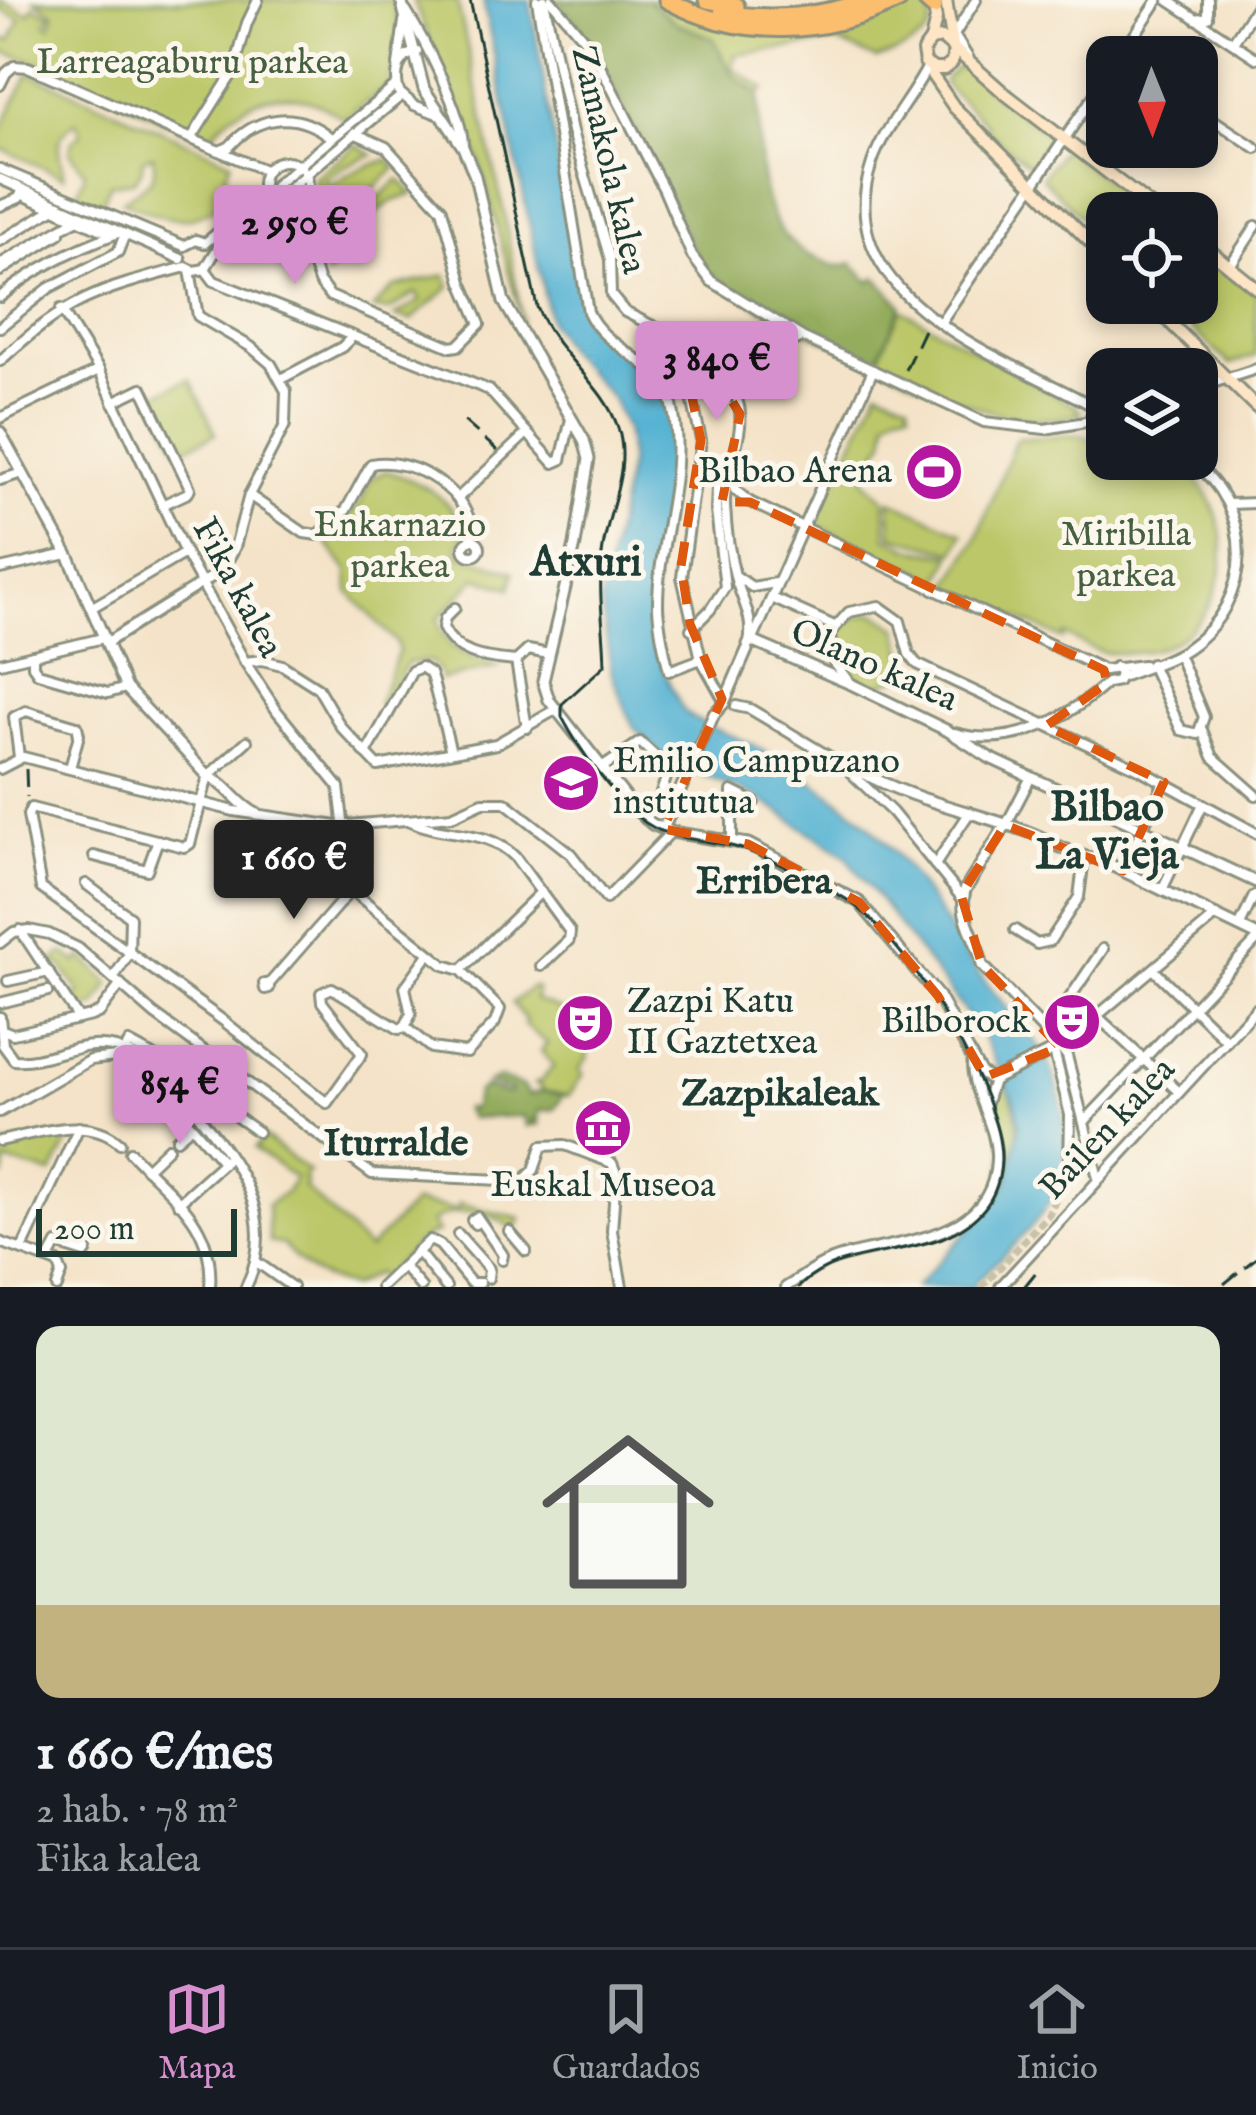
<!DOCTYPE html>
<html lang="es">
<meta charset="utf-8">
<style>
body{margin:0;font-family:"IM FELL English",serif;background:#242831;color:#f1f3f6;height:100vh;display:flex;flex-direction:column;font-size:45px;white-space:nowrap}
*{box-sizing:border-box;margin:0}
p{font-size:39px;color:#9ea1a6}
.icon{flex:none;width:66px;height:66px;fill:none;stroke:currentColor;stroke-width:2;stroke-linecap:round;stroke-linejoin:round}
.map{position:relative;height:1287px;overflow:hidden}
.details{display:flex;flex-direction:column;background:#171b24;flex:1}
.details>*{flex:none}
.needle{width:78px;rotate:179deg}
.buttons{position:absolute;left:1086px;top:36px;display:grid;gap:24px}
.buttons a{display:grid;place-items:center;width:132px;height:132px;border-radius:24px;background:#171b24;box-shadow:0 6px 18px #0003;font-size:60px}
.scale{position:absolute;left:36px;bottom:30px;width:201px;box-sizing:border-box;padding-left:12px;border:6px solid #1f3d34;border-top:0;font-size:33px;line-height:42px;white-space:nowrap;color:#1f3d34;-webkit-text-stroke:9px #fbf7ec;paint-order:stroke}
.price{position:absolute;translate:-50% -102px;padding:0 27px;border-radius:12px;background:#d690ce;color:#111;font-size:39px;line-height:78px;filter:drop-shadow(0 3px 6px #0008)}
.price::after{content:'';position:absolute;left:50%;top:72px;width:36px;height:27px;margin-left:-18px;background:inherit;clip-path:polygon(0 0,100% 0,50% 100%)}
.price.on{background:#222;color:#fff}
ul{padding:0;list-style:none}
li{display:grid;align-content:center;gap:24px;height:636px;padding:0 36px}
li+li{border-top:3px solid #363941}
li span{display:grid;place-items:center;height:372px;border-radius:24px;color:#555}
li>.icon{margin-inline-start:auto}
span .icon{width:216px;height:216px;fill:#fffc;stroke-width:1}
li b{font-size:51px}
.menu{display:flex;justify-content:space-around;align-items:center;height:168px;border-top:3px solid #363941;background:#171b24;font-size:33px;color:#9ea1a6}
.menu a{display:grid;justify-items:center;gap:6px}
.menu .on{color:#d690ce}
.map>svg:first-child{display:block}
</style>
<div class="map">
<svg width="1256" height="1287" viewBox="0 0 1256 1287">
<rect width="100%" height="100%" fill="#fbf7ec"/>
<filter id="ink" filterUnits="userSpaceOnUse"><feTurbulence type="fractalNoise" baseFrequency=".00833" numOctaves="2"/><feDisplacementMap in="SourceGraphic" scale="24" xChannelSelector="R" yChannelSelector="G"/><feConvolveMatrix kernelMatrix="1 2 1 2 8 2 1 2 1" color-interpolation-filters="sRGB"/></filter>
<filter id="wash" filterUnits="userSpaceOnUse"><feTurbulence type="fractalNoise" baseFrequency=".004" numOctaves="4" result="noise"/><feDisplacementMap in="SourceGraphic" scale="48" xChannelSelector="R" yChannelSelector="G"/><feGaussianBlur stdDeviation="2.7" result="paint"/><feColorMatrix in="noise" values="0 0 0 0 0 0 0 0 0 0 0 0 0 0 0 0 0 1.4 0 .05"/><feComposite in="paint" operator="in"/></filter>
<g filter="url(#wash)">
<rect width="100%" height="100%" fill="#f4e3c8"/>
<g fill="#bbc769" stroke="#6d824e" stroke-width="3">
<path d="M0,0L29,14L34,6L50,15L45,23L50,26L54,13L35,0H392C404,27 394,56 390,84L344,119C292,82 245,90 207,141L42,64L0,51V37L10,41L20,19L0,10Z"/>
<path d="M413,0H457L504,213L522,322L479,158Z"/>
<path d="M648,0H659L704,21L878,13L906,0H920C954,36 902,50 876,59L837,42L735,55L733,68L765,89L759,94L735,78L712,38L677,24Z"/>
<path d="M959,66H966L994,95L1051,136L1030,166L985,129L987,125L944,84L945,78Z"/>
<path d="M29,73L231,161L226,174L228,197C190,232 165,219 122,201C139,188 160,184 153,155L143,159L142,170L134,181L110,184L101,206L76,196L85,173L70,152L72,141L81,133L76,122C49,136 61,155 64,177L0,148V131Z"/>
<path d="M356,145L373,155L344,166L326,179L328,187L348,174L388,159L396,168L373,189L333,199L308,223L303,210L315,195V177Z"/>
<path d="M1064,147L1147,213H1107V244L1042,177Z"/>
<path d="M399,179L413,194L391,202L362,223L368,230L327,275L323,256L345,239L358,218L349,215L338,233L318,248L311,232L338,207L378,198Z"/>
<path d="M1197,249L1256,293V356L1230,364L1164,303H1197Z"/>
<path d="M446,275L450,287L411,320L395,316L421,300L415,293L388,311L373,308L394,287Z"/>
<path d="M901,309L1077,407L1081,414C1007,433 941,392 876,363Z"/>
<path d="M190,379L216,434L179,451L152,396Z"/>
<path d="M879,389L909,401L910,409L898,411L888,419L885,441L865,468L866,482L885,499L887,538L912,549L952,555L940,581L814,524Z"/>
<path d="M1079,435L1107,445V459C1126,459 1155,454 1172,462C1256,507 1232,653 1127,653C1118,653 1108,654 1099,651C1088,648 1076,640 1065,635L1063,639L948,586L977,538L1016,439Z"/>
<path d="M386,471C423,483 451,496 466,534L458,546L459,554L514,572L511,588L476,578L438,619C444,651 472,658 497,667L441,680L438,669L430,661L407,663L384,706L378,703L399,651L396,642L349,592L348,571L326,542L360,504L371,478Z"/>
<path d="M890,500L963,533L955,552L892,536Z"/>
<path d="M875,613L898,628L906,658L904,667L913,672L875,686C863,680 849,674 841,662C826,635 850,614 875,613Z"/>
<path d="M64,953L77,963L82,957L110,983L95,1007L79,1009L72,1000L80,993L59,963L50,968L47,964Z"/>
<path d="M532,987L537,989L535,1000L573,1014L575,1026L590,1028L587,1059L579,1070L583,1074L569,1096L542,1091L539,1085L533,1084L540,1082L554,1066L541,1051L547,1043L524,1025L526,1021L512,1003Z"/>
<path d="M1006,1082C1025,1127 1021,1174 987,1211L1000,1182L1004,1154L995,1094Z"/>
<path d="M49,1136L71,1137L52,1174L7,1162L4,1177L0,1176V1147Z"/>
<path d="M264,1137L309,1172L303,1178L307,1182L304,1187L368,1249L414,1203L458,1210L459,1203L521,1219L514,1231C496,1212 455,1204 431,1223L438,1232L425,1237L381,1279L377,1273L351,1287C318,1276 305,1273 284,1245L269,1242L267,1205L285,1193L295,1178L255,1149Z"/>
</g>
<g fill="#94ac5d" stroke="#5a7448" stroke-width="3">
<path d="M556,0H648L677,24L712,38L735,78L759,94C760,151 752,235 818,259C834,265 835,269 852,263L870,282L876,277L902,305L876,363C814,335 752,310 701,266L592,44Z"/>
<path d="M499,1078L522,1086L529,1095L542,1091L563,1095L555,1109L538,1111L539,1125H535L533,1119L531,1126H526L524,1116L469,1118L464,1109H472L477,1092L485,1087L509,1094L511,1090L488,1083Z"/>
</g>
<path fill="#55b2d3" stroke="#3a7884" stroke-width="3" d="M483,0H530L583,308C598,352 662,360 668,409C680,504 624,607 676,696C679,702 681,708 685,712C701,726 731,734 751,744C783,761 814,781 843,803C906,849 939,919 984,980C1004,1007 1030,1029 1046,1058C1062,1087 1068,1133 1063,1165C1055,1217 1005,1250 972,1287H915L997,1200L1008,1181L1020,1124L1014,1101L981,1033L846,856L757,797L666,760L634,728L612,675L601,600L629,463L626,431L612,398L567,351L550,323Z"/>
</g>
<g filter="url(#ink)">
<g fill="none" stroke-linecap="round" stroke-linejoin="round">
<path stroke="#c9c2aa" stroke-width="8" stroke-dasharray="8 4" stroke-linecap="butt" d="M981,1287L1049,1214L1069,1168"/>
<g stroke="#8a907e" stroke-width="14">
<g id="minor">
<path d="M537,0L588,312C607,353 661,358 672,405C688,473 657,541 658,607C659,629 664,650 669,671L701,659"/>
<path d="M544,0L572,132L610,259L611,295L625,312L657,328L673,342L686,370L701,440L682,577L701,659L724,700"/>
<path d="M551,0L590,46L664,190L692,256L711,281L802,337L984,422L1045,429L1091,421"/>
<path d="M1168,0L1256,58"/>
<path d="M406,11C424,39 463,115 463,145"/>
<path d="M1196,19L1208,17V0"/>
<path d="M1233,42L1256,7"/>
<path d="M417,52C398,55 394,75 399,92L414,105L440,115"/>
<path d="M1120,57L1158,0"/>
<path d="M969,59L954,35L976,0"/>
<path d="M398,65L404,21"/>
<path d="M928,66C911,99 884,128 872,163C826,299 1002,356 1093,406"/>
<path d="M0,85L6,73L14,66L28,67L219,151L229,147"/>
<path d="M1197,109L1256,148"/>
<path d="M191,139L234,71L247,23L258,0"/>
<path d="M229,147C258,114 297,110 331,138"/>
<path d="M221,152L265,170"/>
<circle cx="285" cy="184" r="23"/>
<path d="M0,169L184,246"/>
<path d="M0,179L181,259"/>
<path d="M21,194L107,232"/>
<path d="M0,206L19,198L22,191"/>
<path d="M293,206L319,282L330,296L451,347L458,346L480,324L462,282L442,209L386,147L354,133"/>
<path d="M0,241L53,209"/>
<path d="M205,243L397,85"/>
<path d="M184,246L196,240L205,243"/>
<path d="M0,264L76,220"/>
<path d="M1231,264L1256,226"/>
<path d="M205,269L214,281L489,390L554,463L561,460L571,419"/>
<path d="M0,271L60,233"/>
<path d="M0,297C37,267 74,249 118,233"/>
<path d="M61,309L99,370L185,553L245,662L277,711L339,787L351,890L444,965L461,970L500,1009L495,1023L467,1053L431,1048L405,1027"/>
<path d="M774,323L772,343L783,345L800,338"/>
<path d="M940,323L1107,76"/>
<path d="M0,327L49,288L118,252L125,234"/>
<path d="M711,350L712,368"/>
<path d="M0,361C70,297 96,291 186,267L194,271L205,269L219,246L401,96"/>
<path d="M683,361C706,362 725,374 735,395C752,428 723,470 725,506C726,529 730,557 736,580C743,602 754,619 749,643"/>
<path d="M281,379L342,347L353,336"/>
<path d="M1197,388L1256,369"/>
<path d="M1107,396L1097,401L1091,416L1094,427L1107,435"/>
<path d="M113,402L142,388L190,488L188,493L162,505"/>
<path d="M0,418L99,370"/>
<path d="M730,468L735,490L750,502L1104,670"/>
<path d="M0,480L22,473"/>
<path d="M249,495L304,533L318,535L346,510L371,464C412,455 476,494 472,540"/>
<path d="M458,498L527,433"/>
<path d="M1228,504L1256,503"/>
<circle cx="472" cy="548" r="8"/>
<path d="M0,569L67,554"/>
<path d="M736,576L752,587L776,583"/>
<path d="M772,598L834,626"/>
<path d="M91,608L185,553"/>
<path d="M455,608L445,618L443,628C458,657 486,658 516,661"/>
<path d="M691,629L710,610L725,587L716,511L718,464"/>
<path d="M754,637L873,370"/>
<path d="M106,643L223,570L235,547L249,495L285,425L286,391L271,364L251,347L198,316L190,270"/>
<path d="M33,655V666L38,673L108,693L126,688"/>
<path d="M516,661L527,728"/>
<path d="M516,661L528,650L549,654"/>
<path d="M245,662L262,660L282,665L318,688L341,727L378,766L496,744L557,709"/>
<path d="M0,663L103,638"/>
<path d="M1151,664L1181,730L1198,734L1204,717L1178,654"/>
<path d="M1104,670L1143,665"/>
<path d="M1119,678C1142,668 1168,662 1188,648C1255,602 1256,507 1189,459"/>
<path d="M849,682L833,661L830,633L849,612L879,606L900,621L909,654L917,664L1141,770L1256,833"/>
<path d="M736,706L750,709L845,766"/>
<path d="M1202,730L1213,757L1256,795"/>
<path d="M955,733C1012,749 1065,720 1107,683L1118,681L1120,673L1115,667"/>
<path d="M247,741L208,776L190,844L184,847L31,808L28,815L41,888L225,1022L327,1103L362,1054L322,1002L321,993L332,988L399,1029L405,1027L411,1014L405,987L429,954"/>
<path d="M366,754L412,671L421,667L430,673L433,682L451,752"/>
<path d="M19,757L14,717L26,711L77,726L79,735L70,768"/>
<path d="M843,765L892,812L962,898"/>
<path d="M603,767L640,742L669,769L658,802L645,819"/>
<path d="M0,769L23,757L234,811L337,826L452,816L483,802H505L571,854L606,899L671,832"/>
<path d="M410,821C446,838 486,827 515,857L570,932L569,940L541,966"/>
<path d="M1007,823L1031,777"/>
<path d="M732,841V791L754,802"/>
<path d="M94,856L147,870L158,840"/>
<path d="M935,865L970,812"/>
<path d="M1123,871L1164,782"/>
<path d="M86,884L130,917L129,954L114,977"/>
<path d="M1162,890L1203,804"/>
<path d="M1239,927L1254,896"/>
<path d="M20,930L79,1019"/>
<path d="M1015,930L1037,944L1050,941L1079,897L1084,858"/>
<path d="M0,943L14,932L29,930L49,934L78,948L154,1014L372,1174L523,1181L534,1170L542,1146L565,1145L612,1163L616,1173L612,1231L622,1287"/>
<path d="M461,970L541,892"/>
<path d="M1154,970L1227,1041"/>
<path d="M8,981L49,972"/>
<path d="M264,984H269V988L265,989Z"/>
<path d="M269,984L351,890"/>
<path d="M0,1003L48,991"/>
<path d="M0,1017L3,1045L14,1060C48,1063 81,1038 116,1048C149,1058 173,1086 195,1111C239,1164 279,1217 246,1287"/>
<path d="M1098,1017L1179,1092"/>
<path d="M3,1030L13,1034L91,1016L100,1012L121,984"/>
<path d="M1048,1030L1103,949"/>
<path d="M125,1051L129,1043L168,1064L194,1087L258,1132"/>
<path d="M1054,1051L1070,1115L1069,1168"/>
<path d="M141,1104L159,1088L223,1162"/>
<path d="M985,1106L993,1080"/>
<path d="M0,1112L90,1060L125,1056"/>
<path d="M1084,1122L1256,941"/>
<path d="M177,1139L191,1127"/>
<path d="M0,1141C39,1133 88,1114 120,1143"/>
<path d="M130,1152C171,1196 215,1222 210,1287"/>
<path d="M146,1169L168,1148"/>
<path d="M1098,1178L1067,1056L1060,1047L1216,916"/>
<path d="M178,1203L226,1160"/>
<path d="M475,1224L472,1220L477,1217L503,1255L502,1260"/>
<path d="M509,1231L526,1251"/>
<path d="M458,1234L489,1269L488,1278"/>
<path d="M0,1242L58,1263L62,1273L57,1287"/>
<path d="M22,1249L79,1127"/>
<path d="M417,1251L446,1287"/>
<path d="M49,1259L57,1244L85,1253L87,1250"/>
<path d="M258,1263L292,1287"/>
<path d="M403,1266L421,1287"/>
<path d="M381,1287L430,1240L440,1245L471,1283H480"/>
<path d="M786,1287C801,1278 818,1264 835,1259C892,1239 993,1244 996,1160C998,1125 971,1096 972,1061"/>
<path d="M1000,1287L1256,1009"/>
</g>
</g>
<g stroke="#8a907e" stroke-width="15">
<g id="tertiary">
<path d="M401,0L424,89L463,147L475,176L504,302L584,440L589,459L575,545L543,681L549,700L634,808L652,824L671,832L748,844L859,902L938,996L981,1074L993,1080L1060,1047L982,965C978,938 958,918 965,890L1007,823"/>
<path d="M0,432L70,559L126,688L208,776C227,783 237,805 257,814"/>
<path d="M748,644L752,641L851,684L948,731L990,758L1256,882"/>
<path d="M858,770C910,800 971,811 1026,831C1050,839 1071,857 1096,858L1256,935"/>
<path d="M663,829L714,714L724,703L747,650"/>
</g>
</g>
<g stroke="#8a907e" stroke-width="16">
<g id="secondary">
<path d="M946,0L953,47"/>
<path d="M931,40L936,19L933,3"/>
<path d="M934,69L925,63L923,51L931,40L942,38L1003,92L1160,213"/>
<path d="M934,69L932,75L954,107L1107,259"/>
<path d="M934,69H944L952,63L954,48"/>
<path d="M1197,240L1256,288"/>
<path d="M1150,303L1256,407"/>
</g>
</g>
<g stroke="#8a907e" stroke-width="21">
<g id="motorway">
<path d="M667,0C740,40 825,36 899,0"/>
<path d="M707,0L736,6"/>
<path d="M926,0L934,7"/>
<path d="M722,13C772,21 820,17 868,0"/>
</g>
</g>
<use href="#minor" stroke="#fff" stroke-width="8"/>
<use href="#tertiary" stroke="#fff" stroke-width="9"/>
<use href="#secondary" stroke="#fde5c5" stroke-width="10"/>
<use href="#motorway" stroke="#fbbe6e" stroke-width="15"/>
<path stroke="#1f3d34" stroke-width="3" d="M470,0L537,307C555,354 604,384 618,428C632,470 606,514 602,555C598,597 604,625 605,665L562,704V717C578,748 618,804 646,823C675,843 711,838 742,849C776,860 810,879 841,896C901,930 991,1076 1000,1145C1003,1166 999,1188 987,1205C942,1266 848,1237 799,1287"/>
<g stroke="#1f3d34" stroke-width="3" stroke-dasharray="18 9" stroke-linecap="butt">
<path d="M905,370L924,330"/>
<path d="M464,421L498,451"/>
<path d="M26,769L27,797"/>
<path d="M1224,1284L1256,1258"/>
<path d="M1024,1287L1041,1266"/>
</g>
</g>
</g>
<path fill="none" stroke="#de580e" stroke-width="9" stroke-dasharray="24 15" stroke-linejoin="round" d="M712,369L740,414L722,502H750L1104,670L1107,683L1046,726L1164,782L1123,871L1005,825L961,895L982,965L1060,1047L985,1077L938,996L859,902L748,844L663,829L722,699L690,624L681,566L701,440L688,379Z"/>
<defs>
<g id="stadium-disc" transform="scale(3)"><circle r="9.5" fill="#b5179e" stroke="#fbf7ec"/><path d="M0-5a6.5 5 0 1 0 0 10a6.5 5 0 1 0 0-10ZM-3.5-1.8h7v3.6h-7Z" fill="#fff"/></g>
<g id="university-disc" transform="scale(3)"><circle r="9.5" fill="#b5179e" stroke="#fbf7ec"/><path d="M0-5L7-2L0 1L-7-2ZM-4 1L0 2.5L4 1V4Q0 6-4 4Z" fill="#fff"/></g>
<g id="theatre-disc" transform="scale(3)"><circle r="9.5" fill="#b5179e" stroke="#fbf7ec"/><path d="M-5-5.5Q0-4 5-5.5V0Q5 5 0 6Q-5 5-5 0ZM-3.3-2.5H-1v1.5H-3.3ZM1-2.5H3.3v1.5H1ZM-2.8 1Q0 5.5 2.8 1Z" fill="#fff"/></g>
<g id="museum-disc" transform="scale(3)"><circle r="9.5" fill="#b5179e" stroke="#fbf7ec"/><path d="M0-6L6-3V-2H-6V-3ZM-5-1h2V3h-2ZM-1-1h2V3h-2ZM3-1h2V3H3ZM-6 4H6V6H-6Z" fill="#fff"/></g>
</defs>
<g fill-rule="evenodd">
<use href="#stadium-disc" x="934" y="472"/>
<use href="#university-disc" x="571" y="783"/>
<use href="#theatre-disc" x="1072" y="1022"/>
<use href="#theatre-disc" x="585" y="1023"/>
<use href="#museum-disc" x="603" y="1128"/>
</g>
<g text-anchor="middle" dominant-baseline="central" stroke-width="10" stroke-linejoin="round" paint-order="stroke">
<g font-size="36" fill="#466041" stroke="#fbf7ec">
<text x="192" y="63">Larreagaburu parkea</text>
<text x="400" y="526">Enkarnazio<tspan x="400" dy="41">parkea</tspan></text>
<text x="1126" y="535">Miribilla<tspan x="1126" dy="41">parkea</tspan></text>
</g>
<g font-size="36" fill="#1f3d34" stroke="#fbf7ec">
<text transform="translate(608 160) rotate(77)">Zamakola kalea</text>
<text transform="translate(237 588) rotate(62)">Fika kalea</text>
<text transform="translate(874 666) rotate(24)">Olano kalea</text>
<text transform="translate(1108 1129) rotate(-47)">Bailen kalea</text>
</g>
<g font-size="36" fill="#1f3d34" stroke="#fbf7ec" text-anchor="end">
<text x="892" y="472">Bilbao Arena</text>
<text x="613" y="762" text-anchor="start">Emilio Campuzano<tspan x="613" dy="41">institutua</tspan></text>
<text x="627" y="1002" text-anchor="start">Zazpi Katu<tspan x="627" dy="41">II Gaztetxea</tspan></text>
<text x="1030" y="1022">Bilborock</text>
<text x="603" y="1186" text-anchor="middle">Euskal Museoa</text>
</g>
<g font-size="39" font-weight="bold" fill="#1f3d34" stroke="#fbf7ec">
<text x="764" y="882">Erribera</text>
<text x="780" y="1094">Zazpikaleak</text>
<text x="396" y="1144">Iturralde</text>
</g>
<g font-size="42" font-weight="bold" fill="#1f3d34" stroke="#fbf7ec">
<text x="586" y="563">Atxuri</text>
<text x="1107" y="808">Bilbao<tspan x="1107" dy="48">La Vieja</tspan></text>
</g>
</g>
</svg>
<div class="buttons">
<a><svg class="needle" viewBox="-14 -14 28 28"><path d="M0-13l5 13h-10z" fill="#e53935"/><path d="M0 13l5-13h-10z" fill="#9ea1a6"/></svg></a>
<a><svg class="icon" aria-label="locate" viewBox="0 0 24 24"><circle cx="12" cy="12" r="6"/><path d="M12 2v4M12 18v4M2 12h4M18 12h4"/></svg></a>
<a><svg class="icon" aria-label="layers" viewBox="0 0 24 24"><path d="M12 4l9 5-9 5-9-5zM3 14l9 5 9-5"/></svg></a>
</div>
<div class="scale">200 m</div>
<b class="price" style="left:295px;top:287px">2 950 €</b>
<b class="price" style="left:717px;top:423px">3 840 €</b>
<b class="price on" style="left:294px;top:922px">1 660 €</b>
<b class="price" style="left:180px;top:1147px">854 €</b>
</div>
<section class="details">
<ul>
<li><span style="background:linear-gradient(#dfe7d0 75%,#c2b280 0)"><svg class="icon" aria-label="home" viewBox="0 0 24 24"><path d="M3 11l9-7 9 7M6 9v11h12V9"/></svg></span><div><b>1 660 €/mes</b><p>2 hab. · 78 m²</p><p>Fika kalea</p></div></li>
</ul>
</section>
<nav class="menu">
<a class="on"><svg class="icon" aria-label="map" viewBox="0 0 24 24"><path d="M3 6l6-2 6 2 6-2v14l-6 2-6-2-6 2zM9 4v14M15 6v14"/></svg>Mapa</a>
<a><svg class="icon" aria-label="saved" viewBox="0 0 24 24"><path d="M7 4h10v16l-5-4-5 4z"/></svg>Guardados</a>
<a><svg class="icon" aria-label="home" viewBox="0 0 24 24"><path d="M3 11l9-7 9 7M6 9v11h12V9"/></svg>Inicio</a>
</nav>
